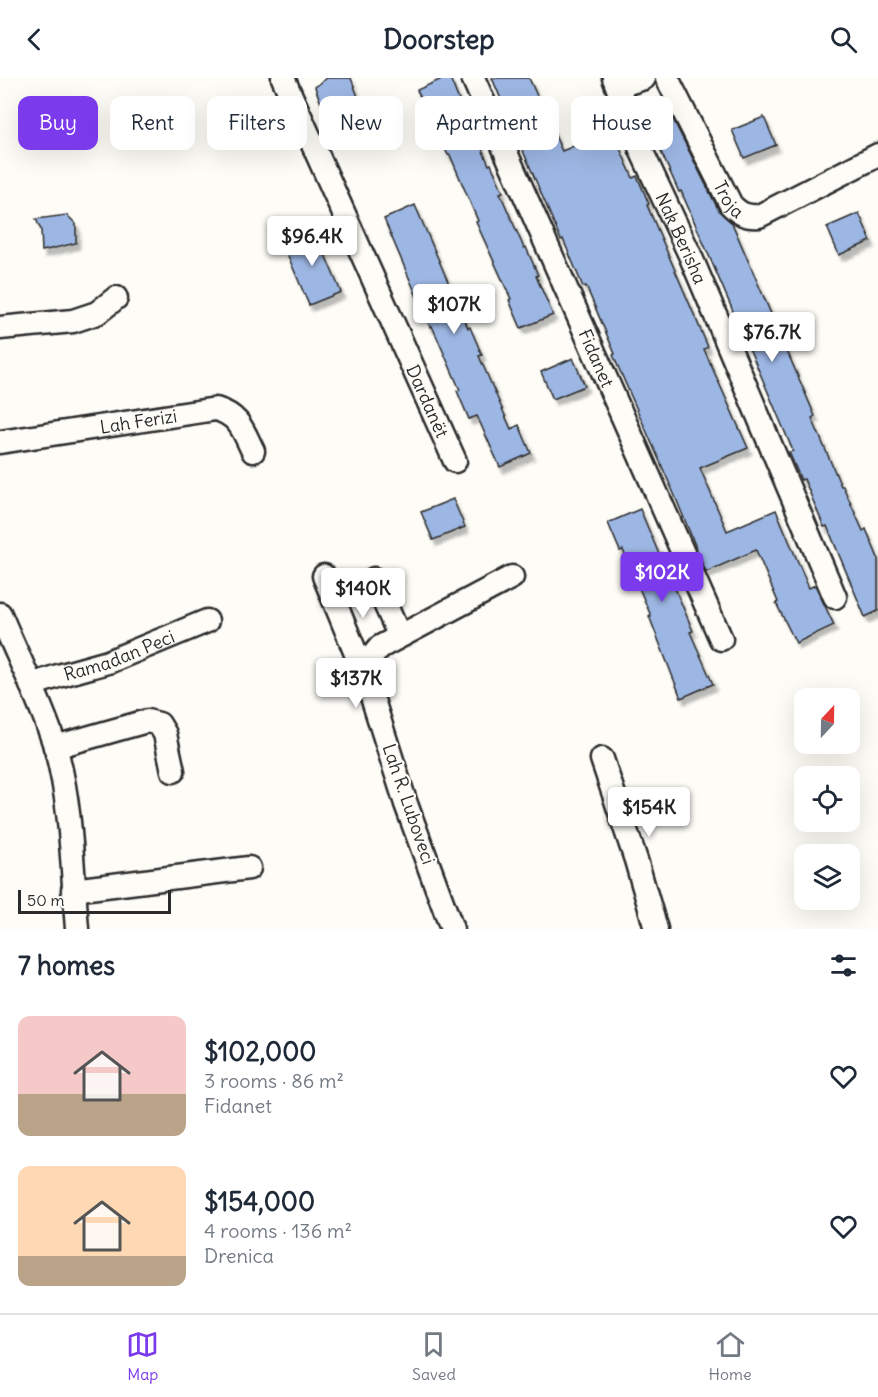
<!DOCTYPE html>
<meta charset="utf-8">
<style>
body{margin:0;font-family:Delius,sans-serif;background:#f2f2f3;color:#1f2937;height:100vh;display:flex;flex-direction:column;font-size:22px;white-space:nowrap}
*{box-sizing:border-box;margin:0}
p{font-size:20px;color:#747a83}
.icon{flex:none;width:33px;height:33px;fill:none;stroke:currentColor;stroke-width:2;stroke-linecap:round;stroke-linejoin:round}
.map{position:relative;height:851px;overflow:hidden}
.panel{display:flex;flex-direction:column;background:#fff;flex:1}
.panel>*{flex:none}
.guide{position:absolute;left:18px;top:18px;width:843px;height:54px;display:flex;gap:12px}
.needle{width:39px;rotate:22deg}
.tools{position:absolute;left:794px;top:610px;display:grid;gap:12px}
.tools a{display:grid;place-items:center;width:66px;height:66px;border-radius:12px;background:#fff;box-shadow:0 6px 24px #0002;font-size:30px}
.scale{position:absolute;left:18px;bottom:15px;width:153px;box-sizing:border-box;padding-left:6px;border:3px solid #2b2b2b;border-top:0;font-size:16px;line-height:21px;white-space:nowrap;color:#2b2b2b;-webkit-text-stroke:4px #fdfcf7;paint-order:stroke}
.price{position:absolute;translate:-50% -51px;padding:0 14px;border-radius:6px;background:#fff;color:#222;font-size:20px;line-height:39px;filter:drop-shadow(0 2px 3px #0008)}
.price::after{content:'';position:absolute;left:50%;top:36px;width:18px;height:14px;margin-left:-9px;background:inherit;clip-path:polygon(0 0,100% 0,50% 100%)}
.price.active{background:#7c3aed;color:#fff}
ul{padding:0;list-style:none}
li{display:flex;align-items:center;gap:18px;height:150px;padding:0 18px}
li span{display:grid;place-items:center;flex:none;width:168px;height:120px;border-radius:12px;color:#555}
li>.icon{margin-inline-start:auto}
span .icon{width:72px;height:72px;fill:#fffc;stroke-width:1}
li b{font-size:26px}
h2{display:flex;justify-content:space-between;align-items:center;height:72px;padding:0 18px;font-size:26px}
.chip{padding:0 21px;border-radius:12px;background:#fff;box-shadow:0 6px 24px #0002;font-size:21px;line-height:54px}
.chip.active{background:#7c3aed;color:#fff}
header{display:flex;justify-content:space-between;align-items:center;height:78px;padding:0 18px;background:#fff;font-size:27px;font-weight:700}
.tab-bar{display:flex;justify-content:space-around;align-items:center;height:84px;border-top:2px solid #e0e1e3;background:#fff;font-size:16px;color:#747a83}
.tab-bar a{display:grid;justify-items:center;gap:3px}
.tab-bar .active{color:#7c3aed}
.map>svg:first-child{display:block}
</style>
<header><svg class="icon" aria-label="back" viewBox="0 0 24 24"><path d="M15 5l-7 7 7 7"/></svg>Doorstep<svg class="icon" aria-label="search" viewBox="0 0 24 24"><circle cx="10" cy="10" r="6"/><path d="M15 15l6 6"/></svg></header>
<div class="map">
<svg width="878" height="851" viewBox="0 0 878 851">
<defs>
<filter id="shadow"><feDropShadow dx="3.5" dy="6" stdDeviation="1.5" flood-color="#0004"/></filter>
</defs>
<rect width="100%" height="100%" fill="#fdfcf7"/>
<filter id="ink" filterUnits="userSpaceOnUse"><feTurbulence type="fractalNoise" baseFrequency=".0167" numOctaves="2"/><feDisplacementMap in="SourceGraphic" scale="12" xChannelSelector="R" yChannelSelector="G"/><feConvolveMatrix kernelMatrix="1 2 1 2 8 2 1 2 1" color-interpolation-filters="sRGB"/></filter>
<g filter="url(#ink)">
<g fill="#9db7e4" stroke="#2b2b2b" stroke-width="1.5" filter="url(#shadow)">
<path d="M327,0H351L363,32L348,34L329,47L315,9Z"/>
<path d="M444,0H450L465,37L467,36L489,87L491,86L503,114L500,115L524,170L526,169L538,197L536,198L553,237L521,250L509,222L511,221L476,144L478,143L450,77H448L417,12Z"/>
<path d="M492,0H529L562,73L612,52L633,100L637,98L649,126L647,127L708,269L704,271L748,370L700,390L727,453L776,432L809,510L815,507L834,547L796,565L776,525L778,524L756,472L706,494L675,418L613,277L615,276L586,208L583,209L563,161L561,162Z"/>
<path d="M666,27L719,133L732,145L815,338L812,340L841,408H843L863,453L866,451L878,480V533L865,539L827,448L824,449L804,401L801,402L789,374L793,373L762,300L681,113L679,114L644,36Z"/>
<path d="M764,39L776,67L744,80L732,52Z"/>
<path d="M415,127L468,250L470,249L482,277L479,278L511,351L519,347L531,375L500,389L477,338L469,341L457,313L460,312L432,248L430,249L384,141Z"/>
<path d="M859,135L871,163L839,177L827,149Z"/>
<path d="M67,137L76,146V165L42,173L41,152L36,141Z"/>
<path d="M314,151L341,214L309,227L282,164Z"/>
<path d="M573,280L585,308L553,321L541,294Z"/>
<path d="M453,421L465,449L433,462L421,434Z"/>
<path d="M640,431L659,476L662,475L674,502L672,503L693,553L690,554L713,606L681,620L649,538H651L623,472L620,473L608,445Z"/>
</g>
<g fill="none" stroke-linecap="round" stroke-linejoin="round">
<g stroke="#2b2b2b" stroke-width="27">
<g id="street">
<path id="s1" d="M283,0L455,383"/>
<path id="s2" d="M473,0L721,561"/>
<path id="s3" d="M614,0L641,72L690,177L835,519"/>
<path id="s4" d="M667,0L731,127C740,136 746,139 759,138L878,77"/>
<path d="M618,8L644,0"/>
<path d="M0,250L73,243L97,235L116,220"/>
<path id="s5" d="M0,364L216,331C240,338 243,353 253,373"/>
<path d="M324,498L366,600"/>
<path d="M374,501L399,557"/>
<path d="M0,536C18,580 41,623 55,668C72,727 72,790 77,851"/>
<path id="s6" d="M31,607L58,598L108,584L207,543"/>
<path d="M55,669L147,643L159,646L165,656L173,693"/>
<path d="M602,681L636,782L656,851"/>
<path d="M73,812L249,790"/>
<path d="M452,851L406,726L366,600L370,581L380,569L512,499"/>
</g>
</g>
<use href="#street" stroke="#fdfcf7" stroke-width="22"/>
</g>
</g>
<g text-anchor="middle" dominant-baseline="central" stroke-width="4.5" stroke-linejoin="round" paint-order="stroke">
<g font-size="18" fill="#2b2b2b" stroke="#fdfcf7">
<text stroke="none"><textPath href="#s4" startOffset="136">Troja</textPath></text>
<text stroke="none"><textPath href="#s3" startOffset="174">Nak Berisha</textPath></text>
<text stroke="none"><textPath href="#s2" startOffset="306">Fidanet</textPath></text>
<text stroke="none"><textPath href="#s1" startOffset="354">Dardanët</textPath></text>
<text stroke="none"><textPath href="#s5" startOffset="140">Lah Ferizi</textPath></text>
<text stroke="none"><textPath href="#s6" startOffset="93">Ramadan Peci</textPath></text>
<text transform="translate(409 726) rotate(71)">Lah R. Luboveci</text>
</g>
</g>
</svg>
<div class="tools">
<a><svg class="needle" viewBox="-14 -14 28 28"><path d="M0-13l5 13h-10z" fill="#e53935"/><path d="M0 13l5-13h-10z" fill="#747a83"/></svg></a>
<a><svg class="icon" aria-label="locate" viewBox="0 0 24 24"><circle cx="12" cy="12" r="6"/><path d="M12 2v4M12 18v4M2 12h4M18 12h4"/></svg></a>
<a><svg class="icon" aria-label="layers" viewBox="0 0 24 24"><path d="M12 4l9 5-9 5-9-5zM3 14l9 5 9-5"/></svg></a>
</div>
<div class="scale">50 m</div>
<b class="price" style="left:312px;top:189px">$96.4K</b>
<b class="price" style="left:454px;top:257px">$107K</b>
<b class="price" style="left:772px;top:285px">$76.7K</b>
<b class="price active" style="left:662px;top:525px">$102K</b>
<b class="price" style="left:363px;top:541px">$140K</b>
<b class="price" style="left:356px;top:631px">$137K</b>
<b class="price" style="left:649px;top:760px">$154K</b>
<div class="guide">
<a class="chip active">Buy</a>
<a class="chip">Rent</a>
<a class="chip">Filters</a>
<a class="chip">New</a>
<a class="chip">Apartment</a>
<a class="chip">House</a>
</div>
</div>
<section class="panel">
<h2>7 homes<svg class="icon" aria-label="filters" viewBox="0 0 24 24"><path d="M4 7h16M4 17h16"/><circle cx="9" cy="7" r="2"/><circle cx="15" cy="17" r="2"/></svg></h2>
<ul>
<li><span style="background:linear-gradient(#f6c9c9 65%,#b9a48a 0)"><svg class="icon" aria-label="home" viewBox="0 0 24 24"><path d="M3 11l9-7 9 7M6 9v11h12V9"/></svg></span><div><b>$102,000</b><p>3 rooms · 86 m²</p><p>Fidanet</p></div><svg class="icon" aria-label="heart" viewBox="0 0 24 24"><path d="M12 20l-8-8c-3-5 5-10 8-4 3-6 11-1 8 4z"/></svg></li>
<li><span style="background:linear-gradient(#ffd9b3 75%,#b9a48a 0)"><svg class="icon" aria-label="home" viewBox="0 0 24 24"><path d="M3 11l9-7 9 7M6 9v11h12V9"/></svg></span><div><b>$154,000</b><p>4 rooms · 136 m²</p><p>Drenica</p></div><svg class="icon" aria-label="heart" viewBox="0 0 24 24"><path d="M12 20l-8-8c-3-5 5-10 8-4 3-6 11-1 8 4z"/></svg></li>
</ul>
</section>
<nav class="tab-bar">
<a class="active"><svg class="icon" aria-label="map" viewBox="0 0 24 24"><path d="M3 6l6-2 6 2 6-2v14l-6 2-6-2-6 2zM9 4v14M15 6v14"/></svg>Map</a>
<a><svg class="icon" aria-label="saved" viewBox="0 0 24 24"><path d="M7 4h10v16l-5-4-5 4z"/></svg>Saved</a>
<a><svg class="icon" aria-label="home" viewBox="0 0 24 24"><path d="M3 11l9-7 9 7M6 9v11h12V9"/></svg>Home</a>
</nav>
